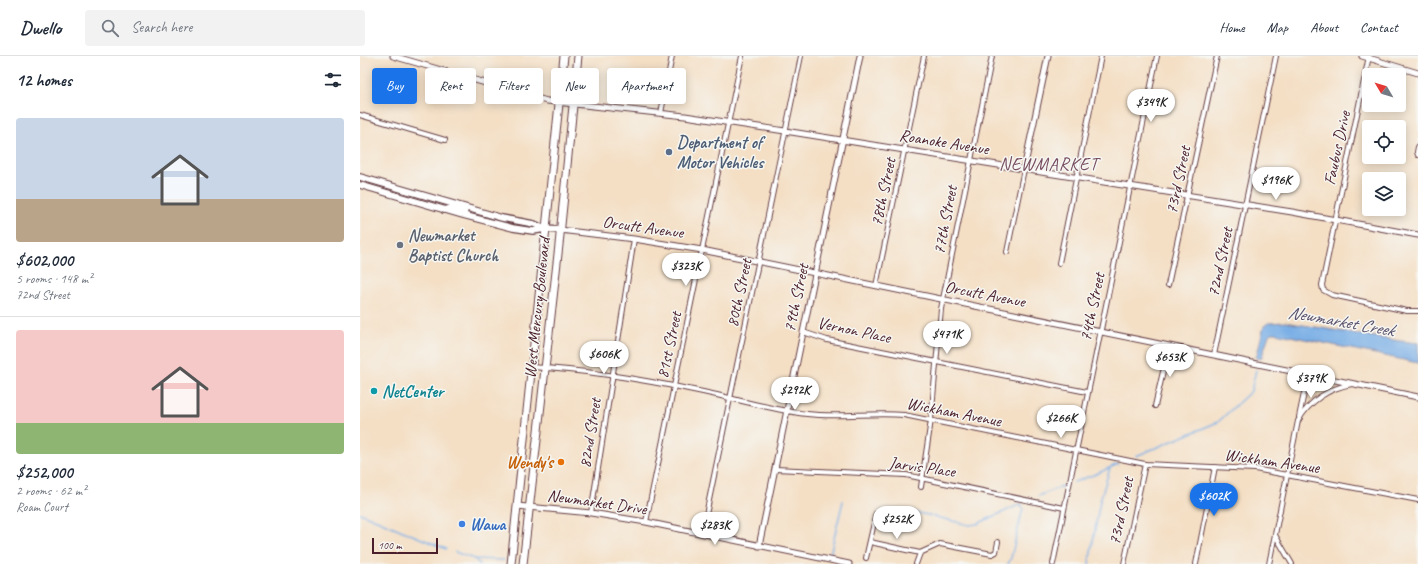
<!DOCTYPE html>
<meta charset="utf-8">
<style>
body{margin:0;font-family:Caveat,sans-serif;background:#f2f2f3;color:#1f2937;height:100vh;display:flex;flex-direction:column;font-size:15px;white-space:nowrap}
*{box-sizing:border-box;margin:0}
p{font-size:13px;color:#747a83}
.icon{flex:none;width:22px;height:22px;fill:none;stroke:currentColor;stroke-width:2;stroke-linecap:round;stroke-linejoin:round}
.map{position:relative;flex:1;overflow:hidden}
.side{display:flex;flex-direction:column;background:#fff;width:360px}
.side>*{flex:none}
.guide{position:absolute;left:12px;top:12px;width:380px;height:36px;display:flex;gap:8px}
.needle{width:26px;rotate:308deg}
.tools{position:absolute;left:1002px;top:12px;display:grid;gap:8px}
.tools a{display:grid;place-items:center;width:44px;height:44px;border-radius:4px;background:#fff;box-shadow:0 2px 10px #0003;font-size:20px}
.scale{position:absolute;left:12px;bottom:10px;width:66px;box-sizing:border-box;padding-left:4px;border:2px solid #4a1f2b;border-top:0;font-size:11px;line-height:14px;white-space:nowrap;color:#4a1f2b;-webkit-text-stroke:3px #f6f6f2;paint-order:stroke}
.price{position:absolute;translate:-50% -34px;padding:0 9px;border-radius:14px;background:#fff;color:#222;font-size:13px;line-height:26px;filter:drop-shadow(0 1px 2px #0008)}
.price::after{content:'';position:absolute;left:50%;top:24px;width:12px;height:9px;margin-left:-6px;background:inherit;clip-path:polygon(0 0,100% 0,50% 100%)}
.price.selected{background:#1a73e8;color:#fff}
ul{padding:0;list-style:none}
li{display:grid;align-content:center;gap:8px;height:212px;padding:0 16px}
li+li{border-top:1px solid #e0e1e3}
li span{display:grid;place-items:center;height:124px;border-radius:4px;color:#555}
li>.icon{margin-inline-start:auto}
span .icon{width:72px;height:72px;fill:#fffc;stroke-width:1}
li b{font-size:17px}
h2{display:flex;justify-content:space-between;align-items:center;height:48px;padding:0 16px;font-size:17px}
.tag{padding:0 14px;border-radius:4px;background:#fff;box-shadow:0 2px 10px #0003;font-size:14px;line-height:36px}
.tag.selected{background:#1a73e8;color:#fff}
header{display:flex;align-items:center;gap:24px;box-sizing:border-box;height:56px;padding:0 20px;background:#fff;border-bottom:1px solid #e0e1e3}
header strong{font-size:19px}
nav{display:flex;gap:22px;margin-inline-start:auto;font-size:14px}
.search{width:280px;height:36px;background:#f2f2f3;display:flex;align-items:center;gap:10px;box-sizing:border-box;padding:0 14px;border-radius:4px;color:#747a83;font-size:15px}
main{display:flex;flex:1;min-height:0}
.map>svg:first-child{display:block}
</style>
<header>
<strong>Dwello</strong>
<div class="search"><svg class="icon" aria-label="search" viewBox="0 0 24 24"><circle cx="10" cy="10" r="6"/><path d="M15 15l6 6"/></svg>Search here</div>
<nav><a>Home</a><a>Map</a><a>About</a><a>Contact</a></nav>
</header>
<main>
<section class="side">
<h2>12 homes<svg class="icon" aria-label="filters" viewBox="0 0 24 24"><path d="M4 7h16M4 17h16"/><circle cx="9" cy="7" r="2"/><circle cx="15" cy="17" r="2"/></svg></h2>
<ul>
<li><span style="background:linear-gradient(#c9d6e8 65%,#b9a48a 0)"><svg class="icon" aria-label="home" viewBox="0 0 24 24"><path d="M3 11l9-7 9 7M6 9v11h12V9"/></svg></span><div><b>$602,000</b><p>5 rooms · 148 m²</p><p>72nd Street</p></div></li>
<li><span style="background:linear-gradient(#f6c9c9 75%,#8fb573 0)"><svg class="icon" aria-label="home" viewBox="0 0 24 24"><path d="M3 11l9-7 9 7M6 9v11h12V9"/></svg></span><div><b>$252,000</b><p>2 rooms · 62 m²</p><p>Roam Court</p></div></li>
</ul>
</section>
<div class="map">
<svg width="1058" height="508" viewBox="0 0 1058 508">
<rect width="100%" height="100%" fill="#f6f6f2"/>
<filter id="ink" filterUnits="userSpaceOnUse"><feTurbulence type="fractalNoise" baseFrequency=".025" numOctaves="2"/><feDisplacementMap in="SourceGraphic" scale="8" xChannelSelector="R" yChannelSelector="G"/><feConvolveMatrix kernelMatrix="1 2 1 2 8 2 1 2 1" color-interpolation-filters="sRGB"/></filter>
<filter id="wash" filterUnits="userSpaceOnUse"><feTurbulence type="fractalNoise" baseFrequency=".012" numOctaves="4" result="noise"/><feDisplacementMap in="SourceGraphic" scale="16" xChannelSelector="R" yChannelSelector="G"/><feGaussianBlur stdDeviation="0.9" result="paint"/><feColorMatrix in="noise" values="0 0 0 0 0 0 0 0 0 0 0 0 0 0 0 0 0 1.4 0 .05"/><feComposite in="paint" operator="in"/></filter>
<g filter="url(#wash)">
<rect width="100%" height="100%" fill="#f4dfc5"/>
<path fill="#78ade5" stroke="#616688" d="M925,266L1040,285L1058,287V307L916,277H911L909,279L901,303L896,302L904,270L908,267Z"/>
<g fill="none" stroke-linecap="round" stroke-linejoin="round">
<g stroke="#78ade5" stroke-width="1.5">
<path d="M776,400L858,366L891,335L896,314"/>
<path d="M714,426L736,418L758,408"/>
<path d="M678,440L703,430"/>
<path d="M537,453L568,459L609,469L617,468L661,448L663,452L651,502L648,508"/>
<path d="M0,457L86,493"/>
<path d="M95,496L114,503L144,504"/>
<path d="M470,499L483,445"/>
<path d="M114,503L120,508"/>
<path d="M729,508L740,445L750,412"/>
</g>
</g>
</g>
<g filter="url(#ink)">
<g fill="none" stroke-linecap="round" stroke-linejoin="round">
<g stroke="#643c42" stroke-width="6">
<g id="minor">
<path d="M1009,0L962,229L963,234L972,239L1047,255H1058"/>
<path d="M301,57L312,0"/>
<path d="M0,59L85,84"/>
<path d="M1058,91L1057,96L1058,99"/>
<path d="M647,196L664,113"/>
<path d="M699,207L741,0"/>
<path d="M808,229L857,0"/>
<path d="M516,230L564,0"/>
<path d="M443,276L467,284L727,336"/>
<path d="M854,299L916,0"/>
<path d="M171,311C228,314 286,324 343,336C377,343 412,354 447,358C480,362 512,356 544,359L785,408L895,413L1058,444"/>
<path d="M795,350L809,290"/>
<path d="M939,361L948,318"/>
<path d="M415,413L546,419L704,452"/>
<path d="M561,431L571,364L581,253L632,0"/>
<path d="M231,457L274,183"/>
<path d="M286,466L382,0"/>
<path d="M342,478L441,0"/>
<path d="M915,479L932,508"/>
<path d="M510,486L560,497"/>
<path d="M506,502L516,458"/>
<path d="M556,508L560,497L580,488L632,498L636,496L638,486"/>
<path d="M693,508L797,0"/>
<path d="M764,508L785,408"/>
<path d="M836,508L855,411"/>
<path d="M909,508L938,365C949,345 969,332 992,328"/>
</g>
</g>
<g stroke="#643c42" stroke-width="7">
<g id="tertiary">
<path d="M33,0L187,45L325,60L425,75L932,156L1058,179"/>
<path d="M1002,0L1058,17"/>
<path d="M664,113L688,0"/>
<path d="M200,174L274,183L342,194L1058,341"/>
<path d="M157,450L231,457L286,466L489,508"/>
<path d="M399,490L500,0"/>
</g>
</g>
<g stroke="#643c42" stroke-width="8">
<g id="secondary">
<path d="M0,121L142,162L174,168L185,173"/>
<path d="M0,129L103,159L153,172L173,175L185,173L200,174"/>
<path d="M84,154L92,152L105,155"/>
</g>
</g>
<g stroke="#643c42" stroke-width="9">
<g id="trunk">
<path d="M151,508L204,0"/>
<path d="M163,508L199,189L218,0"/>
</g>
</g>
<use href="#minor" stroke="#fff" stroke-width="4"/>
<use href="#tertiary" stroke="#fff" stroke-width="5"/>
<use href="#secondary" stroke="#fff" stroke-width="5.5"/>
<use href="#trunk" stroke="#fff" stroke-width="7"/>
</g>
</g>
<circle fill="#5c6f8a" stroke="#f6f6f2" stroke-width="1.5" cx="309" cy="96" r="4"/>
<circle fill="#6b7280" stroke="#f6f6f2" stroke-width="1.5" cx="40" cy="189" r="4"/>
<circle fill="#0f9aa8" stroke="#f6f6f2" stroke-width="1.5" cx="14" cy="335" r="4"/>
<circle fill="#e8710a" stroke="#f6f6f2" stroke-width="1.5" cx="201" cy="406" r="4"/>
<circle fill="#3f7fe0" stroke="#f6f6f2" stroke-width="1.5" cx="102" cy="468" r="4"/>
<g text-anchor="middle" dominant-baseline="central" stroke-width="3" stroke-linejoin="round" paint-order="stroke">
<g font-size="17" font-weight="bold" fill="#4e5e75" stroke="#f6f6f2" text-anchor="start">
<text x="317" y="86">Department of<tspan x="317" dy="20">Motor Vehicles</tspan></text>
</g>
<g font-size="17" fill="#4a1f2b" stroke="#f6f6f2">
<text transform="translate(584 86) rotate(9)">Roanoke Avenue</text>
<text transform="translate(977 92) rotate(-78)">Faubus Drive</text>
<text transform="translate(818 124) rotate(-78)">73rd Street</text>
<text transform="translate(523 136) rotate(-78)">78th Street</text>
<text transform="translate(585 164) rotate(-79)">77th Street</text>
<text transform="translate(283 171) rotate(8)">Orcutt Avenue</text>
<text transform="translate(860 206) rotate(-78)">72nd Street</text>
<text transform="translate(379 237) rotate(-78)">80th Street</text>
<text transform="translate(625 238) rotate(11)">Orcutt Avenue</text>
<text transform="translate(436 242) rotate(-78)">79th Street</text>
<text transform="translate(732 251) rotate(-78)">74th Street</text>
<text transform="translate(177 252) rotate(-84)">West Mercury Boulevard</text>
<text transform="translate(494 274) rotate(12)">Vernon Place</text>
<text transform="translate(309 289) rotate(-78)">81st Street</text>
<text transform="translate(594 356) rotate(11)">Wickham Avenue</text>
<text transform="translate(230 377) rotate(-81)">82nd Street</text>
<text transform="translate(912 405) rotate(8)">Wickham Avenue</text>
<text transform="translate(562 411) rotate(8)">Jarvis Place</text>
<text transform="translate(237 446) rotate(8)">Newmarket Drive</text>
<text transform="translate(761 455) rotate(-78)">73rd Street</text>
</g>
<g font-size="17" font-weight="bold" fill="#5b616d" stroke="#f6f6f2" text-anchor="start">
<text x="48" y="179">Newmarket<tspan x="48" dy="20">Baptist Church</tspan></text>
</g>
<g font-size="17" font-weight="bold" fill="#0d838f" stroke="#f6f6f2" text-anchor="start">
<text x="22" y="335">NetCenter</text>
</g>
<g font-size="17" font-weight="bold" fill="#c56008" stroke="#f6f6f2" text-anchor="end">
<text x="193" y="406">Wendy's</text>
</g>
<g font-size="17" font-weight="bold" fill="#366cbe" stroke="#f6f6f2" text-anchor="start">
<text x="110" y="468">Wawa</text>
</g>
<g font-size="18" letter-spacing="1" fill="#784f62" stroke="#f6f6f2">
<text x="689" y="108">NEWMARKET</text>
</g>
<g font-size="18" font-style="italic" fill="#5a516c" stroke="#f6f6f2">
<text transform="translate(981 265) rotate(10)">Newmarket Creek</text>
</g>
</g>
</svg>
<div class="tools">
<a><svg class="needle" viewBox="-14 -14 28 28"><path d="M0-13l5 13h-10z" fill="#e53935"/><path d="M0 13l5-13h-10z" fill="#747a83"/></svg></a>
<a><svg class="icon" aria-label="locate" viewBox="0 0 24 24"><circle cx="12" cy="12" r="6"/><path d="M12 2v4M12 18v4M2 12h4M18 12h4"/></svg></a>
<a><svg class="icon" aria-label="layers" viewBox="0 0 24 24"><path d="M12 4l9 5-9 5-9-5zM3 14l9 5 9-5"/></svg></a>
</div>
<div class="scale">100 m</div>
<b class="price" style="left:791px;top:67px">$349K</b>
<b class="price" style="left:916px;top:145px">$196K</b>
<b class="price" style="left:326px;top:231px">$323K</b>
<b class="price" style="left:587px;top:299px">$471K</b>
<b class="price" style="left:244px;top:319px">$606K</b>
<b class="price" style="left:810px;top:322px">$653K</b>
<b class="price" style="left:951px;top:343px">$379K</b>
<b class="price" style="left:435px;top:355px">$292K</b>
<b class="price" style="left:701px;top:383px">$266K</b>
<b class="price selected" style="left:854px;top:461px">$602K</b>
<b class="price" style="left:537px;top:484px">$252K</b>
<b class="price" style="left:355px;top:490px">$283K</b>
<div class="guide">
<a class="tag selected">Buy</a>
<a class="tag">Rent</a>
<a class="tag">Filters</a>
<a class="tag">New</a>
<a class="tag">Apartment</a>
</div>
</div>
</main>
